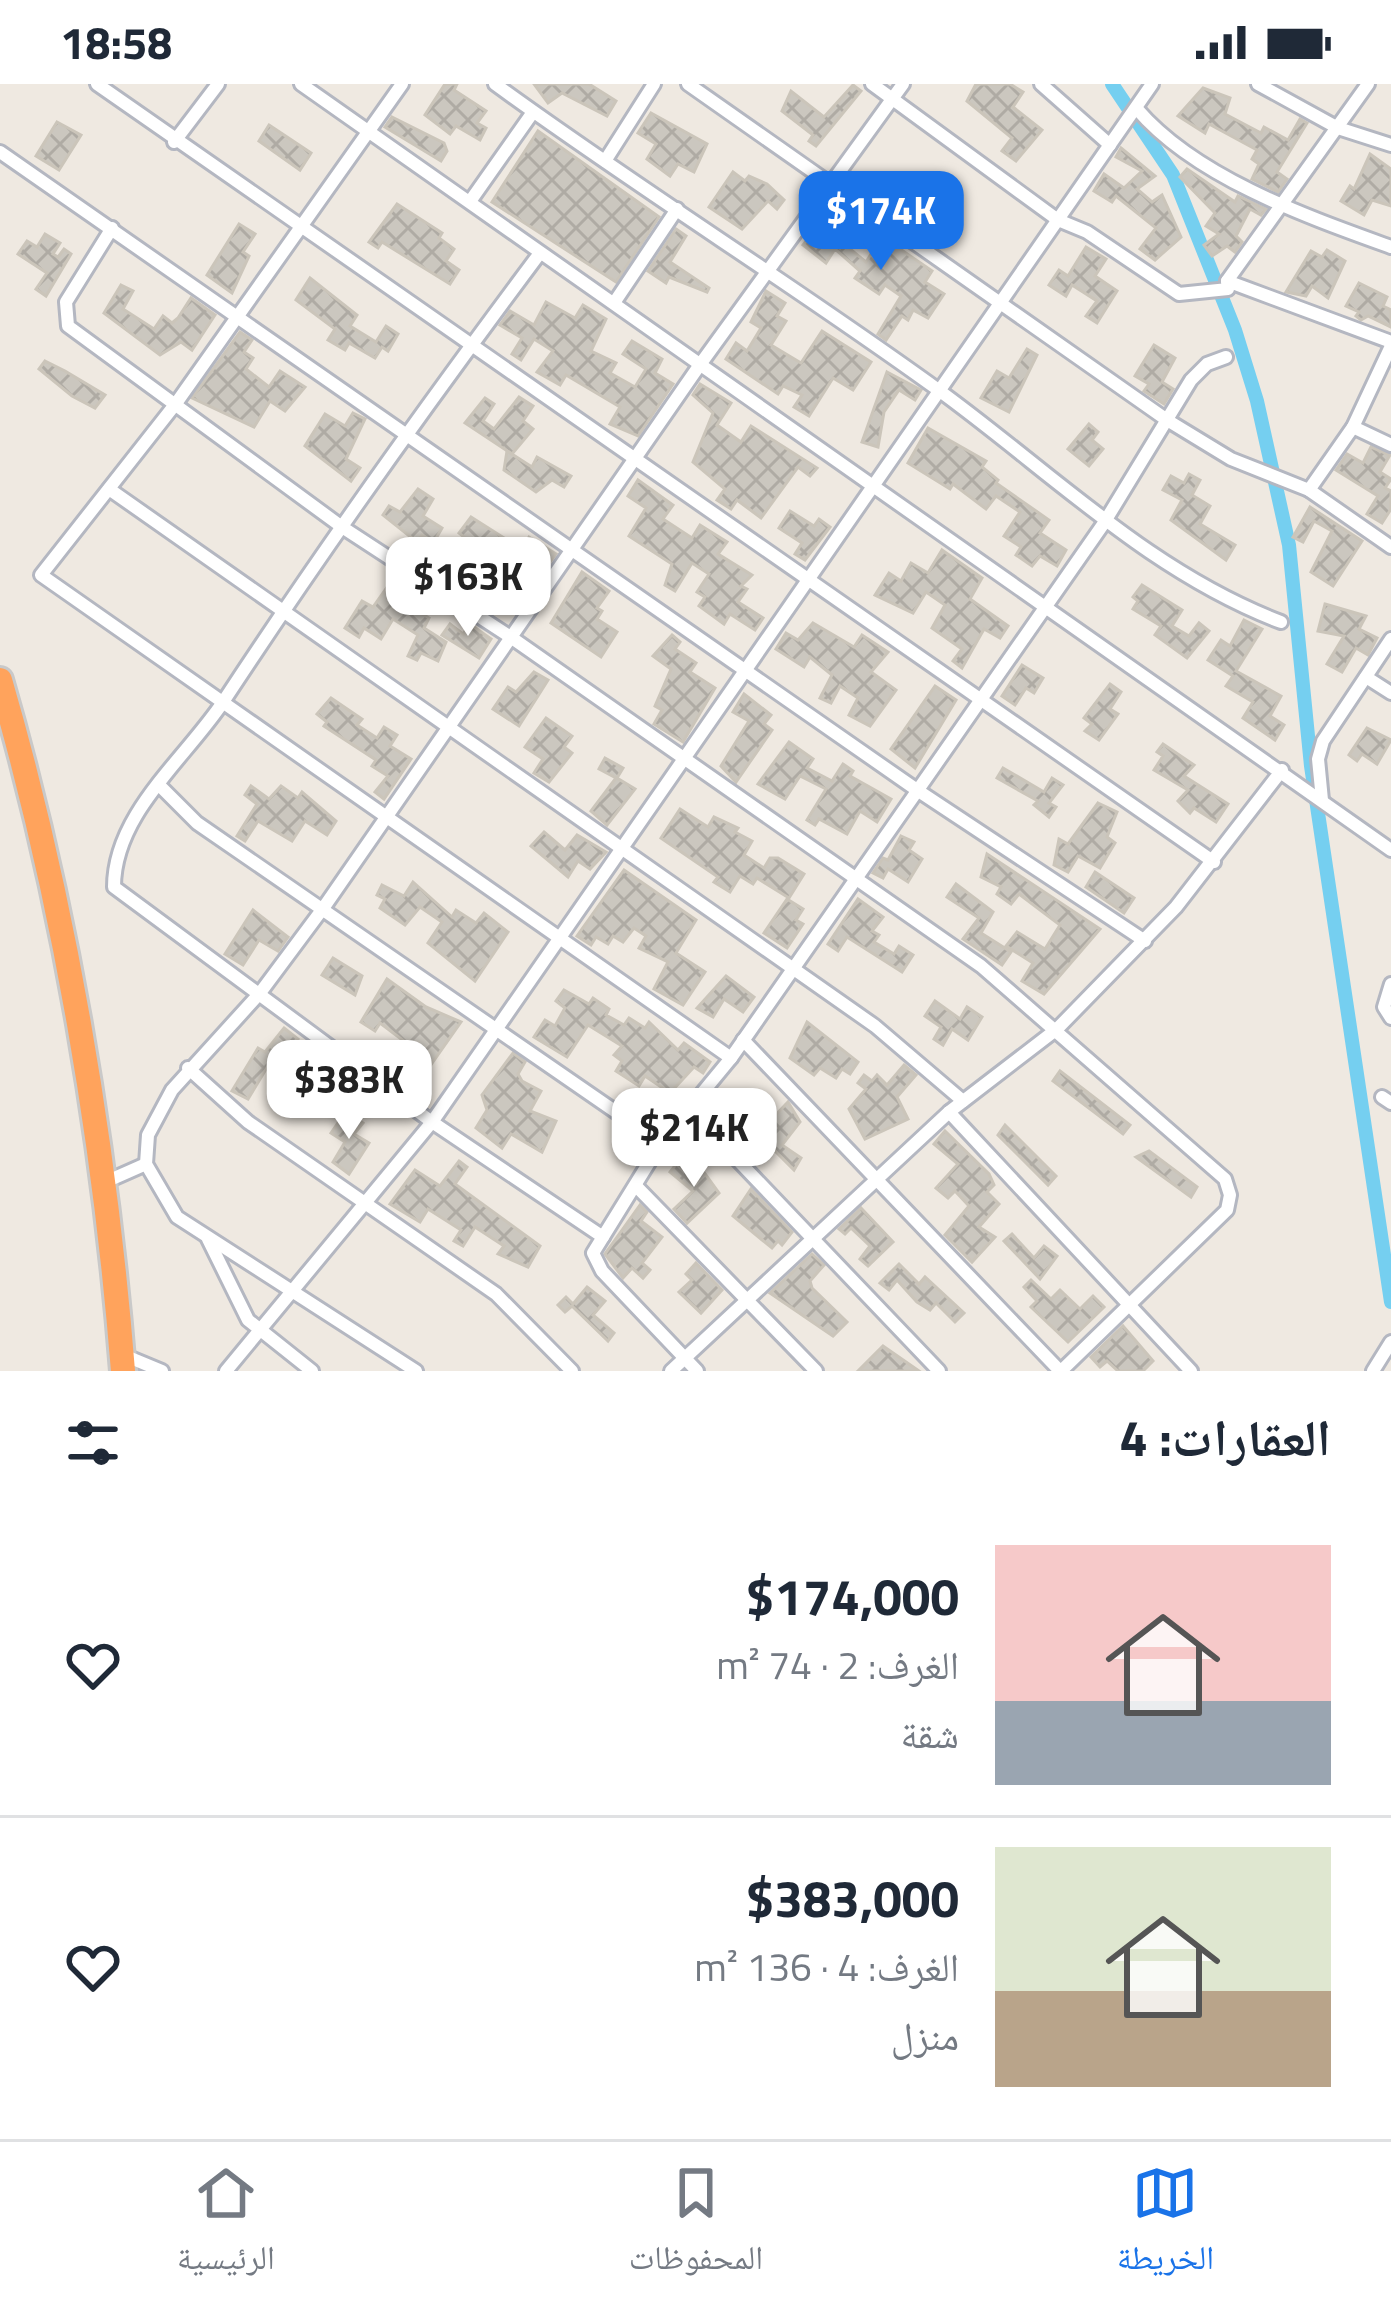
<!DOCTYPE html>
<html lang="ar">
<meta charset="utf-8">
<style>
body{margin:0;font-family:"Titillium Web","Noto Naskh Arabic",sans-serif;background:#f6f6f7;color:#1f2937;direction:rtl;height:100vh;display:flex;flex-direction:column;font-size:45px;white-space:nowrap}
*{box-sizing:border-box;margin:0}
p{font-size:39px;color:#747a83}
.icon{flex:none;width:66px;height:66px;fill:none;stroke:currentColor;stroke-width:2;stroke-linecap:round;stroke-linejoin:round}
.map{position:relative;height:1287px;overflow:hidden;direction:ltr}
.panel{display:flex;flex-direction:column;background:#fff;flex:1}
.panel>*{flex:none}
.price{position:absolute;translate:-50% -102px;padding:0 27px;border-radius:24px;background:#fff;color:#222;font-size:39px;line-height:78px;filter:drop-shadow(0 3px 6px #0008)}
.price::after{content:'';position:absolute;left:50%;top:72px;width:36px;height:27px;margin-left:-18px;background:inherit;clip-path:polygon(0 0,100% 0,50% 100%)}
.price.selected{background:#1a73e8;color:#fff}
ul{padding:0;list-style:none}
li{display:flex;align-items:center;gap:36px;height:300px;padding:0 60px}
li+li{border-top:3px solid #e0e1e3}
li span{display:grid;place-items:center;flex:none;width:336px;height:240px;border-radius:0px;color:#555}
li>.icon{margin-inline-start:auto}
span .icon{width:144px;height:144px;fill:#fffc;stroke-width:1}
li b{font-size:51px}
h2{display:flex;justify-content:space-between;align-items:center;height:144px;padding:0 60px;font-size:51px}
.status{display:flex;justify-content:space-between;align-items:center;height:84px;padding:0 60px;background:#fff;direction:ltr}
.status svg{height:33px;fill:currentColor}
.tabs{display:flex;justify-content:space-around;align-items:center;height:168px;border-top:3px solid #e0e1e3;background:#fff;font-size:33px;color:#747a83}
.tabs a{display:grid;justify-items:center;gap:6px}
.tabs .selected{color:#1a73e8}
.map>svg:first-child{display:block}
</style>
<div class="status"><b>18:58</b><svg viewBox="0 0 49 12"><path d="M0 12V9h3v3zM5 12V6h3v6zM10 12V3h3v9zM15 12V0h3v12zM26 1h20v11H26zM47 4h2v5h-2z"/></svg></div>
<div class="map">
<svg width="1391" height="1287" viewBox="0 0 1391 1287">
<defs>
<pattern id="building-cross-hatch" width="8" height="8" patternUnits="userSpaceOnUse" patternTransform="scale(3)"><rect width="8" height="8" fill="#cbc7bf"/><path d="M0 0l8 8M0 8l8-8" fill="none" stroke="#afaba4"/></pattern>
</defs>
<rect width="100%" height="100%" fill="#efe9e1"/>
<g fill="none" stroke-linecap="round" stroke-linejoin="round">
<path stroke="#75cff0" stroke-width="14" d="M1112,0L1173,91L1235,246L1257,317L1289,461L1311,682L1391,1218"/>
</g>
<g fill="url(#building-cross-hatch)" stroke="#cbc5ba" stroke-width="3">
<path d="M445,0H457L454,6L486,27L477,39L486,44L480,56L456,42L450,50L425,31Z"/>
<path d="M534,0H589L616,17L607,32L562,9L548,19Z"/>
<path d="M976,0H1010L1023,8L1013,23L1042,46L1016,77L1002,67L1012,54L967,17Z"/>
<path d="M853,1L861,7L816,62L809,57L813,51L782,27L791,7L824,33Z"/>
<path d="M1203,4L1230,14L1225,30L1261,49L1264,43L1288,56L1300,35L1307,39L1277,88L1287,95L1278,108L1252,95L1259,80L1252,75L1257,66L1209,40L1205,49L1178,32Z"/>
<path d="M651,29L707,60L694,88L678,80L670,92L647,75L656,60L638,49Z"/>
<path d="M392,33L444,59L447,67L441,77L385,43Z"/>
<path d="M57,38L81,51L59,86L36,72Z"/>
<path d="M269,41L311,69L300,86L259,57Z"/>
<path d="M538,47L659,133L616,198L492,118Z"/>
<path d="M1121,64L1155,92L1137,105L1152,118L1162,111L1181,153L1155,176L1140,165L1156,144L1116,112L1112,118L1094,107L1104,90L1124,104L1142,87L1116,73Z"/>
<path d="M1370,70L1391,85V122L1372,116L1364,131L1341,117L1350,102L1354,105Z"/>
<path d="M1187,85L1235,118L1238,112L1266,125L1261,131L1250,125L1236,152L1242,158L1235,168L1227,162L1212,172L1204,161L1219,150L1206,142L1215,129L1180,93Z"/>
<path d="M733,88L745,97L749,92L767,100L784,116L777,125L768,117L742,145L709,123Z"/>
<path d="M397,120L442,149L439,154L454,165L446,177L459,186L450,200L382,158L378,164L369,158Z"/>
<path d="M835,133L854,147L844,160L866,178L871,170L878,174L890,158L932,187L925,198L944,210L928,234L913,226L908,236L902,232L886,256L878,250L901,212L885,201L879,210L855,194L860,187L835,165L826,179L803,161L822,137L828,142Z"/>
<path d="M239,140L255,150L243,168L249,172L232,209L207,191Z"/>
<path d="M676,145L686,152L670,178L709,204L707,208L669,193L666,199L648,187Z"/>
<path d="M45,150L60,159L53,170L58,173L64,165L71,170L46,212L36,205L47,189L18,170L27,157L37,163Z"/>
<path d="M1086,163L1106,175L1095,192L1117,207L1097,239L1086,232L1097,217L1072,201L1066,212L1049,201L1059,186L1068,192Z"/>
<path d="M1327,166L1345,177L1328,214L1312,202L1306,212L1286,208L1311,167L1322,173Z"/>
<path d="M310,194L357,231L350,242L376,258L386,242L398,250L388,267L382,263L375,274L349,259L345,266L328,256L335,245L296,216Z"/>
<path d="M1359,199L1387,213L1383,222L1391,226V243L1368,232L1361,236L1356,232L1359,228L1346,222Z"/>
<path d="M121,201L133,207L123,225L154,245L163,232L172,239L178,234L191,214L215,231L192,266L181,258L160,271L104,229Z"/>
<path d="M766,207L785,219L777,232L786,237L771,261L801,279L822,247L871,278L853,306L833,294L809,332L794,323L802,311L783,302L778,310L726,275L736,259L747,267L761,244L751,238Z"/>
<path d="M546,218L575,234L583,221L606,235L591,267L616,279L610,289L635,303L646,285L623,270L632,257L662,275L655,289L673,300L638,352L610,340L620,323L566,291L560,301L537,288L553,267L534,255L521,276L512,270L522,254L500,241L510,227L534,241Z"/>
<path d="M240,248L252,256L244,268L253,274L246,285L269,303L280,287L305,303L285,327L270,317L254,343L192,314Z"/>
<path d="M1154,261L1175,274L1162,298L1173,305L1164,320L1144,307L1149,300L1135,292Z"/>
<path d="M1027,265L1037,271L1009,328L981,314L997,287L1009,294Z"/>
<path d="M45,277L65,287L105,311L95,324L72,312L39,285Z"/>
<path d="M887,288L921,306L915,316L899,306L884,328L878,363L862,358Z"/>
<path d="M700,300L731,319L717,341L741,358L751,342L817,384L810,392L798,383L761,434L737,416L731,425L717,416L725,405L693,378L713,329L693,311Z"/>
<path d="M519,313L533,322L523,337L533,345L512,370L465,339L485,314L494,320L483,337L494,345Z"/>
<path d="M353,329L365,335L346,375L360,384L351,397L305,362L325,330L345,342Z"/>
<path d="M1089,340L1098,348L1092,356L1103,365L1089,382L1068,365Z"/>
<path d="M928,344L986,377L982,383L998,396L996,399L1049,436L1040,449L1066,466L1057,482L1040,472L1032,482L1016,471L1021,463L1004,452L1020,428L996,412L986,425L953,400L950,405L908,379Z"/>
<path d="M1371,363L1390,371L1380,388L1391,395L1385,404L1391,407V425L1382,439L1367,430L1378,412L1336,386L1347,370L1363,379Z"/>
<path d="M507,367L532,383L537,373L571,392L564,403L552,396L536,408L504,386Z"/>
<path d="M1189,390L1200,396L1192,411L1210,422L1200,440L1235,461L1226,476L1171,436L1182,416L1163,406L1171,392L1184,399Z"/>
<path d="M638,396L673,421L663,435L692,454L700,441L727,458L718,470L752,491L741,502L747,505L738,518L763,534L755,546L730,530L724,540L699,522L705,513L697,508L709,490L692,479L675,507L665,501L672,480L629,452L646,424L628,412Z"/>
<path d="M418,405L433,415L423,432L442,444L434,458L422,451L417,458L383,431L389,422L400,428Z"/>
<path d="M1310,423L1362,457L1333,502L1311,488L1332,447L1314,437L1303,458L1293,453Z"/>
<path d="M790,427L814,442L819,435L830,443L805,476L795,470L802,459L779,444Z"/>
<path d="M471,433L504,454L496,467L516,476L529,453L556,470L548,481L538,474L503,523L481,506L489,495L472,481L482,468L459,449Z"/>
<path d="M942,466L982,494L970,515L1008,542L1000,554L984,545L962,584L953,577L962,565L932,544L945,521L926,508L913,529L875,511L889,489L901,497L911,479L928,489Z"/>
<path d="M582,488L609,507L597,524L602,527L597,535L617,548L601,573L551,539Z"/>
<path d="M390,499L409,513L418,505L432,514L421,529L429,534L424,544L446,558L438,577L421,569L417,576L408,572L418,551L393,535L381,555L364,544L359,553L345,544L362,517L373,523Z"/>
<path d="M1142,501L1182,526L1172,542L1189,552L1199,539L1209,547L1187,574L1155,551L1161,542L1133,525L1138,517L1133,513Z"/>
<path d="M1325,520L1366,532L1359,545L1377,554L1368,571L1356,564L1342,588L1327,580L1344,552L1318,547Z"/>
<path d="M1244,536L1262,545L1236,587L1281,612L1270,632L1284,641L1275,656L1243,634L1253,618L1226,602L1233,592L1208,576L1221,556L1230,562Z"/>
<path d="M813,539L854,563L862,551L888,568L871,588L896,606L870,642L849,631L858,614L840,602L831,619L820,614L832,591L810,573L804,583L776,565L786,549L798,556Z"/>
<path d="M450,540L463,550L470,540L491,555L479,574L442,551Z"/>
<path d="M672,551L680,558L675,565L696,579L690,588L715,604L683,658L654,640L662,626L655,622L671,585L653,572Z"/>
<path d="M1022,581L1043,594L1034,609L1026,604L1015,621L1002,612Z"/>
<path d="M534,588L548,596L519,642L493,625L508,603L516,608Z"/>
<path d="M1110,600L1121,608L1110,625L1118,630L1099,656L1085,647L1092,640L1084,634Z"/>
<path d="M935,602L956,616L915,684L891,665Z"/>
<path d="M744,610L771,631L764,640L772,646L736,698L721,682L749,637L733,628Z"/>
<path d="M331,614L362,635L357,641L377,654L384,643L397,651L390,662L411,675L384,715L375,708L388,692L372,682L376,676L324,642L327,638L317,630Z"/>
<path d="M546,634L572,652L564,663L572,669L549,698L534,689L543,675L525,663Z"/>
<path d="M1367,644L1391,656L1377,680L1362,670L1357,677L1349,671Z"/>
<path d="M789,658L813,675L807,684L832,697L843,680L853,687L850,692L891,715L877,738L860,727L847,750L819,735L815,741L807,736L826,705L800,692L785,715L758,700Z"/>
<path d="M1163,660L1194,681L1184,692L1228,720L1216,738L1194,724L1190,729L1178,717L1188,706L1154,686L1163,672L1157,668Z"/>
<path d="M605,674L623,684L617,694L635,705L607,741L591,727L616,694L599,685Z"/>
<path d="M1003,684L1044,708L1052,694L1063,701L1049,719L1056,723L1049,733L1034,721L1038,717L997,694Z"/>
<path d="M251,702L269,715L281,702L298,714L302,708L336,737L327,751L305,737L292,757L258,737L245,757L237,752L257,720L245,711Z"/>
<path d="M1098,719L1117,728L1107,753L1115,759L1100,784L1078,772L1068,788L1054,781L1059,755L1068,760Z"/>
<path d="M680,725L708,743L714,733L738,744L735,748L752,757L744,771L764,784L770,774H778L804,790L789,814L757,794L753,800L740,792L730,808L714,798L718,793L661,754Z"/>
<path d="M544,748L565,766L577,751L606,768L590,785L578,777L568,793L531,762Z"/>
<path d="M901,752L914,758L909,766L922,775L908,798L888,785L883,794L873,789L883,774L888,776Z"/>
<path d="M987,770L1100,845L1044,910L1022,897L1033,879L1006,862L1017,848L1045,865L1060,841L1019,810L1011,820L997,810L1001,803L981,793Z"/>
<path d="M624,786L696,836L676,869L705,888L683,921L654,905L668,878L639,864L646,852L634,844L623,858L613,852L608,860L596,853L591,861L577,852Z"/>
<path d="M1095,788L1134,814L1124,829L1086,803Z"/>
<path d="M413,798L452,833L456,826L476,839L484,829L508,848L475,897L428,859L442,838L420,823L405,841L380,824L385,815L377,811L382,801L404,812Z"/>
<path d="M956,800L993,828L981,849L1011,868L1002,881L963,855L979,834L947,813Z"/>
<path d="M787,815L803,825L796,836L803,840L787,864L764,849Z"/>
<path d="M858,815L883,833L872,847L879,851L874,858L894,870L899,862L913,871L902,888L847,853L838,867L828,860Z"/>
<path d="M253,826L288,853L278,867L259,856L243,881L225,870Z"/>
<path d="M333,874L362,892L355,911L322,891Z"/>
<path d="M726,892L754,913L743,928L724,915L713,933L697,924Z"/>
<path d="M387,895L426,923L461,938L423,992L412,986L421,970L380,939L375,947L361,938Z"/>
<path d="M564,906L589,920L593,914L609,925L606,931L624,941L629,934L645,944L649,938L678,966L684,959L710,978L703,989L694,983L670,1009L645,992L639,1002L616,987L622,977L614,971L622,962L588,941L567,973L534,953L545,936L555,942L565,924L556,917Z"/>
<path d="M935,917L960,935L967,923L982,933L968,956L952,945L943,961L934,955L941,943L925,932Z"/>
<path d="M807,938L858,978L850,990L842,985L836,994L820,984L814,991L790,974Z"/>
<path d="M284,944L298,955L289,968L280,962L248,1015L232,1007L258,964L265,968Z"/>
<path d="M513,969L525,978L518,990L522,997L541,1007L530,1027L556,1037L542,1068L511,1050L502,1064L476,1044L487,1026L482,1011Z"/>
<path d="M904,981L916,991L897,1013L908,1035L865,1055L849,1025L866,1005L858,999L864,991L872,997L877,991L887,1001Z"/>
<path d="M1060,987L1130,1041L1123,1050L1053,997Z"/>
<path d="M788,1018L800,1038L782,1061L801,1074L794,1086L771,1063L763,1072L751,1060L759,1052L738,1033L747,1023L766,1041Z"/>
<path d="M346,1027L363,1039L354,1050L369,1059L349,1090L333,1078L345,1058L331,1049Z"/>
<path d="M1005,1041L1056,1092L1048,1101L998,1051Z"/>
<path d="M945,1047L989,1090L994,1101L987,1108L999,1120L979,1143L995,1153L972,1178L945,1151L969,1122L955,1107L948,1114L936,1104L958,1080L934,1060Z"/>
<path d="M1149,1067L1197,1103L1191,1113L1136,1073Z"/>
<path d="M695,1076L719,1109L687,1139L674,1125L693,1107L670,1088L677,1079L687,1087Z"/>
<path d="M459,1077L467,1083L455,1100L540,1162L528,1183L498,1170L504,1162L475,1143L463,1162L454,1157L461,1146L428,1125L420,1138L390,1120L415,1086L440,1102Z"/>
<path d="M751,1105L792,1148L782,1161L778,1157L772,1164L733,1132Z"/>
<path d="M640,1121L647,1128L641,1137L662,1153L642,1179L650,1186L643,1194L632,1184L623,1194L605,1170Z"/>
<path d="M861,1124L893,1158L868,1182L860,1175L870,1162L851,1144L845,1150L839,1145Z"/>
<path d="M1012,1150L1034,1174L1044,1162L1057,1172L1040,1195L1004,1157Z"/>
<path d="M812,1170L824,1181L810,1197L812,1204L847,1238L833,1252L770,1209Z"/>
<path d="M696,1179L722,1206L701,1229L679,1208L692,1196L686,1190Z"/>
<path d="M899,1180L919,1200L925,1193L964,1229L955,1238L936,1219L930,1226L917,1218L897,1196L889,1206L880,1199Z"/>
<path d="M1031,1196L1051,1215L1060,1206L1080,1225L1093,1212L1104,1223L1068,1258L1031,1223L1037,1217L1024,1203Z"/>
<path d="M587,1203L605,1217L593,1231L614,1249L608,1257L572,1222L565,1228L558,1221L566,1213L573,1220Z"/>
<path d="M1123,1242L1153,1277L1143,1287H1118L1107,1277L1100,1283L1091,1273Z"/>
<path d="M883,1262L919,1287H858Z"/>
</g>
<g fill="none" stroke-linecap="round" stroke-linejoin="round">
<g stroke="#b4b7c1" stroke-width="18">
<g id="street">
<path d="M97,0L1214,778"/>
<path d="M301,0L1391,766"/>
<path d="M402,0L177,318L41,491L731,974"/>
<path d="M495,0C639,105 792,200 937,305C1049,386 1149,488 1281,538"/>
<path d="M688,0L1167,336L1231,375L1309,406L1391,463"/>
<path d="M872,0L1058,136L1087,148L1179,210L1228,205L1227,197"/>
<path d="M1041,0L1110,61"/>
<path d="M1258,0L1338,44L1391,61"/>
<path d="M1368,0L1227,197L1391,258"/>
<path d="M1137,25C1196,94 1308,133 1391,163"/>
<path d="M174,58L218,0"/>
<path d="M0,68L917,706L1145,857"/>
<path d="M605,77L654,0"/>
<path d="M471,116L533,28"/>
<path d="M112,144L66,218L68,242L342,443L512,554L981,882L1225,1095L1230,1111L1227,1126L1061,1287"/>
<path d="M540,169C430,316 324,464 223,618C185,675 114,730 114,803L432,1038L603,1153"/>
<path d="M614,219L677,125"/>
<path d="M1353,343L1391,361"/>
<path d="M109,405L875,942L963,1017"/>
<path d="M1309,406L1353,343L1391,262"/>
<path d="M1366,593L1391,609"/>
<path d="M160,702L197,739L661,1059"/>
<path d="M1322,716L1318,675L1323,657L1391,555"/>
<path d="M1391,900L1384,923L1391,934"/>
<path d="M743,956L1060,1287"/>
<path d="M188,984L248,1038L496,1210L572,1287"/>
<path d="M1382,1013L1391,1019"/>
<path d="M689,1025L939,1287"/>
<path d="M949,1028L1191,1287"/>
<path d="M103,1099L146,1080"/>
<path d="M636,1102L816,1287"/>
<path d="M208,1155L248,1236L312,1287"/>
<path d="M121,1270L162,1287"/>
<path d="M226,1287L432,1038L1152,0"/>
<path d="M416,1287L177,1133L146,1080L148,1051L172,1006L260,909L324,823L699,282L903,0"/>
<path d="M671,1287L949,1028L1057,945L1176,823L1282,686"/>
<path d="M697,1287L602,1187L593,1169L661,1059L731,974L1104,439L1191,296L1207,280L1226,273"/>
<path d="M1373,1287L1391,1258"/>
</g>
</g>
<g stroke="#c9c9c9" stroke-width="30">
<path id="highway" d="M0,596C64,816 105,1059 123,1287"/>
</g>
<use href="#street" stroke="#fff" stroke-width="12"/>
<use href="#highway" stroke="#ffa35c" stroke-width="24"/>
</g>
</svg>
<b class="price selected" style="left:881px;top:189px">$174K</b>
<b class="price" style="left:468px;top:555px">$163K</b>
<b class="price" style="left:349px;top:1058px">$383K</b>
<b class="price" style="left:694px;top:1106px">$214K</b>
</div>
<section class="panel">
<h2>العقارات: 4<svg class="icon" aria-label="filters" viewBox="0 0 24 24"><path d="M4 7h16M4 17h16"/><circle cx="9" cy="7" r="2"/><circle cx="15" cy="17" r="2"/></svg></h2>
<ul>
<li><span style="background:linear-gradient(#f6c9c9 65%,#9aa5b1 0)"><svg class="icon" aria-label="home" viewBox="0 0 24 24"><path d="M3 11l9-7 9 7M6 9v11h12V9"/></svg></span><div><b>$174,000</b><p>الغرف: 2 · 74 m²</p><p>شقة</p></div><svg class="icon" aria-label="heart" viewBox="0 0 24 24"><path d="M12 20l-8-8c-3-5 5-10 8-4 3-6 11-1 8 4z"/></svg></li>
<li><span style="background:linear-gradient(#dfe7d0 60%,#b9a48a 0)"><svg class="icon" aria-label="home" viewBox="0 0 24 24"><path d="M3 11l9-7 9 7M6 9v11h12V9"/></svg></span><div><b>$383,000</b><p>الغرف: 4 · 136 m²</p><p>منزل</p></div><svg class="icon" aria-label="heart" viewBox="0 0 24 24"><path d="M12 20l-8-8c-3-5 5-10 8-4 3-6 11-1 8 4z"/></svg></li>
</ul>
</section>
<nav class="tabs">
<a class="selected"><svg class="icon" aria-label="map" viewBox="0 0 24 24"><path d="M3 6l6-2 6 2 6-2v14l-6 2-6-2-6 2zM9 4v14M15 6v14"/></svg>الخريطة</a>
<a><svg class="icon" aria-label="saved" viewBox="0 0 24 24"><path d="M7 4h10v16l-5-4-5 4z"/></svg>المحفوظات</a>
<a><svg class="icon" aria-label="home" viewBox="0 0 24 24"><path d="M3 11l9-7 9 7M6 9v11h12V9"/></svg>الرئيسية</a>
</nav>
